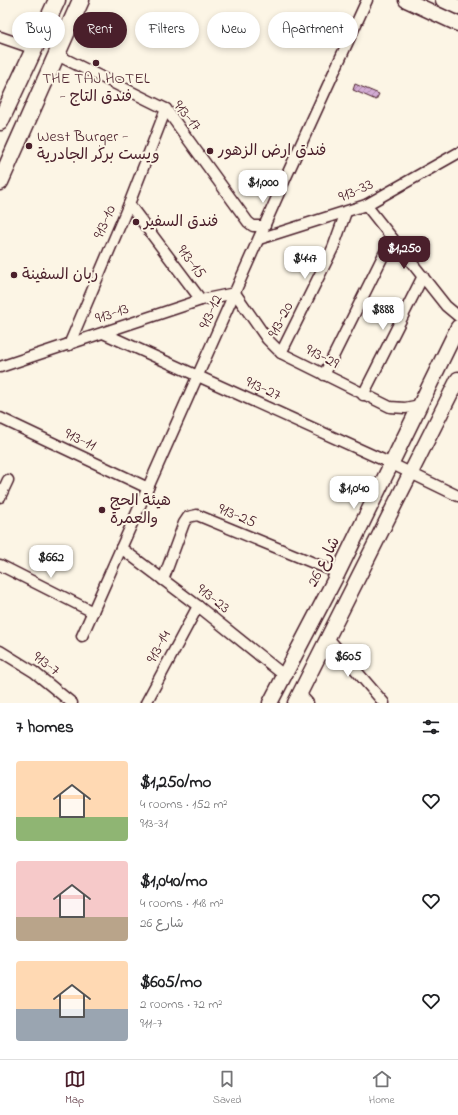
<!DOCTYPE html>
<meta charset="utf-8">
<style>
body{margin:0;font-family:"Indie Flower","Playpen Sans Arabic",sans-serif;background:#f2f2f2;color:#202124;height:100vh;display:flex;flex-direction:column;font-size:15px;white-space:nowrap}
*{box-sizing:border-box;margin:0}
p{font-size:13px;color:#757577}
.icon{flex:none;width:22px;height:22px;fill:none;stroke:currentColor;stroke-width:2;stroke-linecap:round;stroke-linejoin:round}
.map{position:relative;height:703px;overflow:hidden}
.details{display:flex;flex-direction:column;background:#fff;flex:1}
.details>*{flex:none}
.guide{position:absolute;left:12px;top:12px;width:434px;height:36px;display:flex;gap:8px}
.price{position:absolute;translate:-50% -34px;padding:0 9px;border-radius:8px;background:#fff;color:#222;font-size:13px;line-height:26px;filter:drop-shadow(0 1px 2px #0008)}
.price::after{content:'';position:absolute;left:50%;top:24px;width:12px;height:9px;margin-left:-6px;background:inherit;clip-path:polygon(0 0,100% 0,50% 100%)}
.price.current{background:#4a1f2b;color:#fff}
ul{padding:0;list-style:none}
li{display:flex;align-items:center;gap:12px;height:100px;padding:0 16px}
li span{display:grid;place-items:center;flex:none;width:112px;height:80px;border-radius:4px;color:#555}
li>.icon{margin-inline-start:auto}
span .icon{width:48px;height:48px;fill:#fffc;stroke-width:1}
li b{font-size:17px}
h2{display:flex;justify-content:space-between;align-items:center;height:48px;padding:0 16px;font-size:17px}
.chip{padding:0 14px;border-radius:18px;background:#fff;box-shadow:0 2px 6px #0003;font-size:14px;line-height:36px}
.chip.current{background:#4a1f2b;color:#fff}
.dock{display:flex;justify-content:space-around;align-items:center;height:56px;border-top:1px solid #e0e0e0;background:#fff;font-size:11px;color:#757577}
.dock a{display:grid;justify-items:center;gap:2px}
.dock .current{color:#4a1f2b}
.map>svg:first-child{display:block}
</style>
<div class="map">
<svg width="458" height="703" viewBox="0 0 458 703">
<defs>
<pattern id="building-hatch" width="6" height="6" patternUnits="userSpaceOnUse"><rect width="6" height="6" fill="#d3acd4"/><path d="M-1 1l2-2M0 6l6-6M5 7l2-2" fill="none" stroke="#ad8bac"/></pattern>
</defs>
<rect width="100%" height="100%" fill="#fcf5e5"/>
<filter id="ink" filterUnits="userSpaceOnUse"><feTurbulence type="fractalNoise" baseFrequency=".025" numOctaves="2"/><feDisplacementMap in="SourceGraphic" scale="8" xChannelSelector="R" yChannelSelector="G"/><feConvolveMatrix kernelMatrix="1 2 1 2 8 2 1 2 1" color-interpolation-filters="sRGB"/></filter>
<g filter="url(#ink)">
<path fill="url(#building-hatch)" stroke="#4a1f2b" d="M355,84L379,94L376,100L353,90Z"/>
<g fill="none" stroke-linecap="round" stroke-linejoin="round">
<g stroke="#4a1f2b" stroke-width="13">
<g id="street">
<path d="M0,37L35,49"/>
<path d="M57,55L166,109L248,222L253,226H265"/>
<path d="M129,204L201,300"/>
<path d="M366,205L446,306L458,316"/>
<path d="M259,239L366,205L458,153"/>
<path d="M103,333L392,464L458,496"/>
<path d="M69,345L129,204L166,109"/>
<path d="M281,353L333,248L346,212"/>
<path d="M0,367L201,300L235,293L267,339L281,353L390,407L405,408L420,405"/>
<path d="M324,375L392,238"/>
<path d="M363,395L423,276"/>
<path d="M0,418L148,488"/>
<path d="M0,497L8,480"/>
<path d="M121,548L198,606L285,676"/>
<path d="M0,565L93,612"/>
<path d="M163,580L184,523L188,517L197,515L338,573"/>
<path d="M82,636L286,177L367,0"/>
<path d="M328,638L384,703"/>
<path d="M0,651L34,672L72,703"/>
<path d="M300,694L308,703"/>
<path d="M146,703L198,606"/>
</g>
</g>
<g stroke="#4a1f2b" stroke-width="17">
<g id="secondary">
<path d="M406,0L458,24"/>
<path d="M443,0L458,7"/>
<path d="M270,703L338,573L458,327"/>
<path d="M295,703L458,379"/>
</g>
</g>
<g stroke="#4a1f2b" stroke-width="19">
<g id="primary">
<path d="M0,122L57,0"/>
<path d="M0,182L81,0"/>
</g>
</g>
<use href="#street" stroke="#fcf5e5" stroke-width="10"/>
<use href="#secondary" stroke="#fcf5e5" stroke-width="14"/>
<use href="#primary" stroke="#fcf5e5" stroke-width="16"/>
</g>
</g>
<g fill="#4a1f2b" stroke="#fcf5e5" stroke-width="1.5">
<circle cx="96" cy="63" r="4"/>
<circle cx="29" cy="146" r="4"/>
<circle cx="210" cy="151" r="4"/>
<circle cx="136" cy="222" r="4"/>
<circle cx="14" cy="275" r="4"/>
<circle cx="102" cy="510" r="4"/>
</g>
<g text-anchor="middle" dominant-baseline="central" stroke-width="4" stroke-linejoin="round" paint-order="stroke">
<g font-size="16" fill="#4a1f2b" stroke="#fcf5e5" text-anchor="start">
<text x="96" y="79" text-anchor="middle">THE TAJ HOTEL<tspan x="96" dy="18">- فندق التاج</tspan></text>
<text x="37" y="137">West Burger -<tspan x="37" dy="18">ويست بركر الجادرية</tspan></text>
<text x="218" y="151">فندق ارض الزهور</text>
<text x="144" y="222">فندق السفير</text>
<text x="22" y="275">ربان السفينة</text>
<text x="110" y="501">هيئة الحج<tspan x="110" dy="18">والعمرة</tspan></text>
</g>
<g font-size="16" fill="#4a1f2b" stroke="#fcf5e5">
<text transform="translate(187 116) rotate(50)">913-17</text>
<text transform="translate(356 191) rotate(-24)">913-33</text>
<text transform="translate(105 222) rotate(-67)">913-10</text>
<text transform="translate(191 262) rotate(53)">913-15</text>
<text transform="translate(211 312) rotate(-66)">913-12</text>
<text transform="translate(112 314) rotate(-19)">913-13</text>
<text transform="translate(281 320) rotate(-63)">913-20</text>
<text transform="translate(322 357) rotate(27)">913-29</text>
<text transform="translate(263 389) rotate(24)">913-27</text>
<text transform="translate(80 440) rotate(25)">913-11</text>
<text transform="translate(237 516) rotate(22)">913-25</text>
<text transform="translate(324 562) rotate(-63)">شارع 26</text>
<text transform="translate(213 599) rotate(38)">913-23</text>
<text transform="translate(159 647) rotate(-62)">913-14</text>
<text transform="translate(46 664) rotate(37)">913-7</text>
</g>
</g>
</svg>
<b class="price" style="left:263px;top:204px">$1,000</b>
<b class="price current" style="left:404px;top:270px">$1,250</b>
<b class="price" style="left:305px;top:280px">$447</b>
<b class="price" style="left:383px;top:331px">$888</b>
<b class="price" style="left:354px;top:510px">$1,040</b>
<b class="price" style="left:51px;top:579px">$662</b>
<b class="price" style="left:348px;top:678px">$605</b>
<div class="guide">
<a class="chip">Buy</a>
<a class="chip current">Rent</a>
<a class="chip">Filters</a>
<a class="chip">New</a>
<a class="chip">Apartment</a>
</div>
</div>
<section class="details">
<h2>7 homes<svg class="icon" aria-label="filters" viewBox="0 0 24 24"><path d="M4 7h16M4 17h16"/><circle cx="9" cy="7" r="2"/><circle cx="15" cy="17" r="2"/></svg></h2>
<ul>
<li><span style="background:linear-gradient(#ffd9b3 70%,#8fb573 0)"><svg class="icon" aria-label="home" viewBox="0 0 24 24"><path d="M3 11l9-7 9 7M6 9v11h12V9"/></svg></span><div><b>$1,250/mo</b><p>4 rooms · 152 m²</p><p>913-31</p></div><svg class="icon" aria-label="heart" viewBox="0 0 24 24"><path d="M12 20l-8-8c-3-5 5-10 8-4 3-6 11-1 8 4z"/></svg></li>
<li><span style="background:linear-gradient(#f6c9c9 70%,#b9a48a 0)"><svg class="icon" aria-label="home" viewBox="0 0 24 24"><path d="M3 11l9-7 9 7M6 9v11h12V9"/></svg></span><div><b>$1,040/mo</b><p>4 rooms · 148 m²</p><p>شارع 26</p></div><svg class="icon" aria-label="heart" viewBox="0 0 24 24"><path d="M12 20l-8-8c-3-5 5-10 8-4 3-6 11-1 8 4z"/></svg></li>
<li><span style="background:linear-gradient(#ffd9b3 60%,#9aa5b1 0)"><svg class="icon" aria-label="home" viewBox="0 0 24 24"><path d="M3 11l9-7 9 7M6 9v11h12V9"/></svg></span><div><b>$605/mo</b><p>2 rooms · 72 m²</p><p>911-7</p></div><svg class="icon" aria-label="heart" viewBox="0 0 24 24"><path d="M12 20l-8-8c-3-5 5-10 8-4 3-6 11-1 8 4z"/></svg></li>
</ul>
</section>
<nav class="dock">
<a class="current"><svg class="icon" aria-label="map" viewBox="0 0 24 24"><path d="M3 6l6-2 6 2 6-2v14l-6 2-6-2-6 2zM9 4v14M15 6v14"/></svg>Map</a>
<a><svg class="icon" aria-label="saved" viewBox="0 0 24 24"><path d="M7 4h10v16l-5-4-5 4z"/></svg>Saved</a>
<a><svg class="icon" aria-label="home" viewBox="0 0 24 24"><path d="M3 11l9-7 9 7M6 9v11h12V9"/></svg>Home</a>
</nav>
